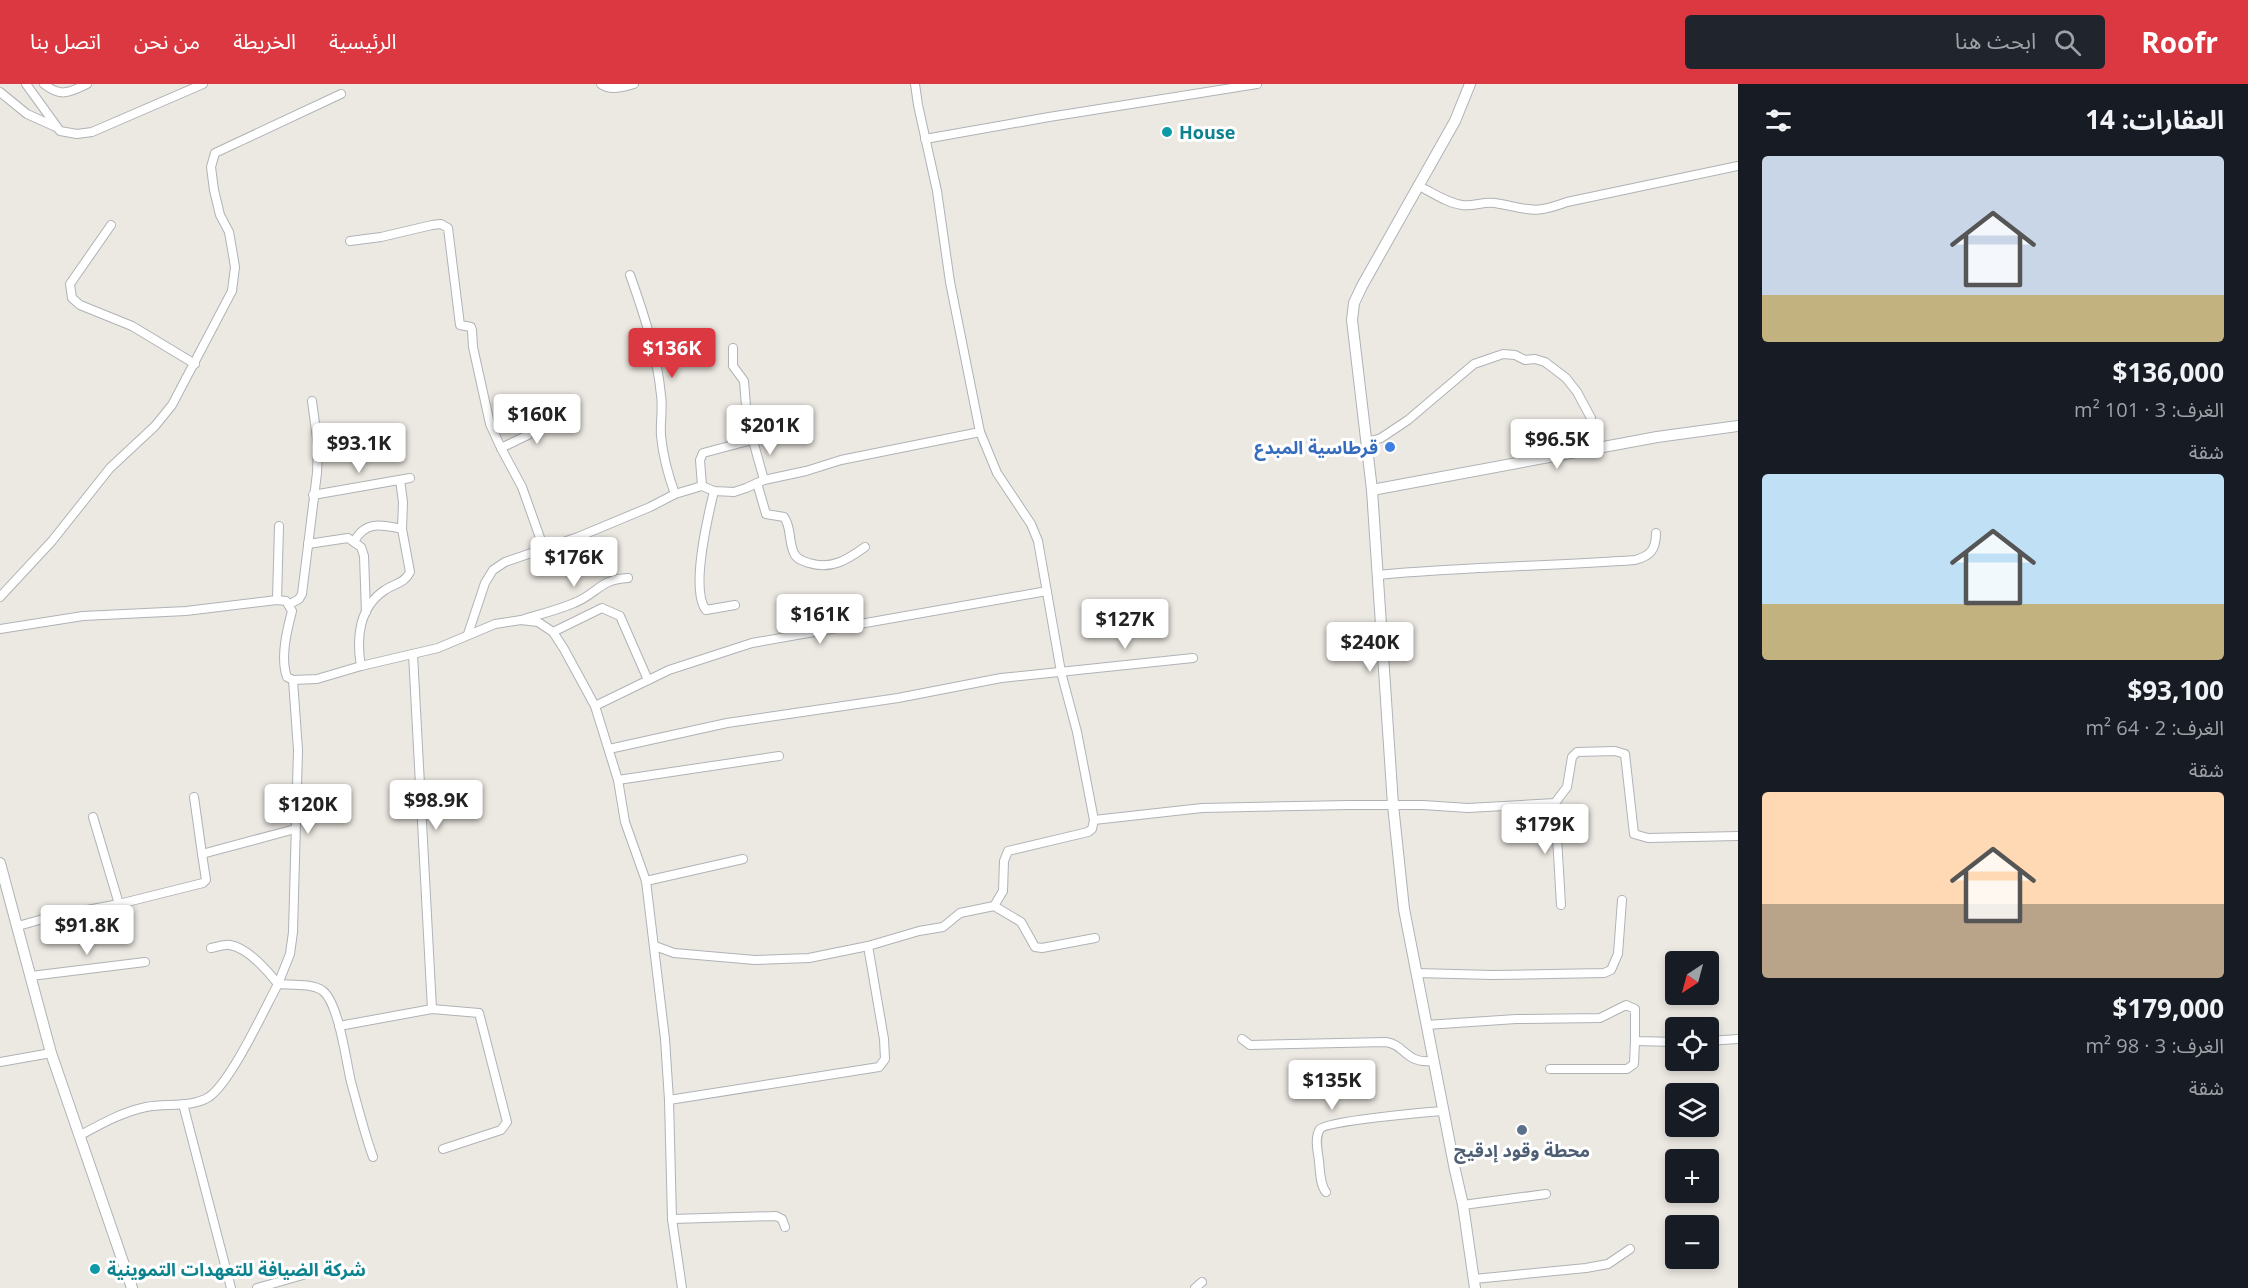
<!DOCTYPE html>
<html lang="ar">
<meta charset="utf-8">
<style>
body{margin:0;font-family:"Open Sans","Noto Sans Arabic",sans-serif;background:#20242c;color:#f1f3f6;direction:rtl;height:100vh;display:flex;flex-direction:column;font-size:22px;white-space:nowrap}
*{box-sizing:border-box;margin:0}
p{font-size:20px;color:#9ea1a6}
.icon{flex:none;width:33px;height:33px;fill:none;stroke:currentColor;stroke-width:2;stroke-linecap:round;stroke-linejoin:round}
.map{position:relative;flex:1;overflow:hidden;direction:ltr}
.drawer{display:flex;flex-direction:column;background:#171b24;width:510px}
.drawer>*{flex:none}
.needle{width:39px;rotate:216deg}
.controls{position:absolute;left:1665px;top:867px;display:grid;gap:12px}
.controls a{display:grid;place-items:center;width:54px;height:54px;border-radius:6px;background:#171b24;box-shadow:0 3px 9px #0003;font-size:30px}
.price{position:absolute;translate:-50% -51px;padding:0 14px;border-radius:6px;background:#fff;color:#222;font-size:20px;line-height:39px;filter:drop-shadow(0 2px 3px #0008)}
.price::after{content:'';position:absolute;left:50%;top:36px;width:18px;height:14px;margin-left:-9px;background:inherit;clip-path:polygon(0 0,100% 0,50% 100%)}
.price.selected{background:#db3841;color:#fff}
ul{padding:0;list-style:none}
li{display:grid;align-content:center;gap:12px;height:318px;padding:0 24px}
li span{display:grid;place-items:center;height:186px;border-radius:6px;color:#555}
li>.icon{margin-inline-start:auto}
span .icon{width:108px;height:108px;fill:#fffc;stroke-width:1}
li b{font-size:26px}
h2{display:flex;justify-content:space-between;align-items:center;height:72px;padding:0 24px;font-size:26px}
header{display:flex;align-items:center;gap:36px;box-sizing:border-box;height:84px;padding:0 30px;background:#db3841;color:#fff}
header strong{font-size:28px}
nav{display:flex;gap:33px;margin-inline-start:auto;font-size:21px}
.search{width:420px;height:54px;background:#20242c;display:flex;align-items:center;gap:15px;box-sizing:border-box;padding:0 21px;border-radius:6px;color:#9ea1a6;font-size:22px}
main{display:flex;flex:1;min-height:0}
.map>svg:first-child{display:block}
</style>
<header>
<strong>Roofr</strong>
<div class="search"><svg class="icon" aria-label="search" viewBox="0 0 24 24"><circle cx="10" cy="10" r="6"/><path d="M15 15l6 6"/></svg>ابحث هنا</div>
<nav><a>الرئيسية</a><a>الخريطة</a><a>من نحن</a><a>اتصل بنا</a></nav>
</header>
<main>
<section class="drawer">
<h2>العقارات: 14<svg class="icon" aria-label="filters" viewBox="0 0 24 24"><path d="M4 7h16M4 17h16"/><circle cx="9" cy="7" r="2"/><circle cx="15" cy="17" r="2"/></svg></h2>
<ul>
<li><span style="background:linear-gradient(#c9d6e8 75%,#c2b280 0)"><svg class="icon" aria-label="home" viewBox="0 0 24 24"><path d="M3 11l9-7 9 7M6 9v11h12V9"/></svg></span><div><b>$136,000</b><p>الغرف: 3 · 101 m²</p><p>شقة</p></div></li>
<li><span style="background:linear-gradient(#bfe0f5 70%,#c2b280 0)"><svg class="icon" aria-label="home" viewBox="0 0 24 24"><path d="M3 11l9-7 9 7M6 9v11h12V9"/></svg></span><div><b>$93,100</b><p>الغرف: 2 · 64 m²</p><p>شقة</p></div></li>
<li><span style="background:linear-gradient(#ffd9b3 60%,#b9a48a 0)"><svg class="icon" aria-label="home" viewBox="0 0 24 24"><path d="M3 11l9-7 9 7M6 9v11h12V9"/></svg></span><div><b>$179,000</b><p>الغرف: 3 · 98 m²</p><p>شقة</p></div></li>
</ul>
</section>
<div class="map">
<svg width="1738" height="1204" viewBox="0 0 1738 1204">
<rect width="100%" height="100%" fill="#ece8e2"/>
<g fill="none" stroke-linecap="round" stroke-linejoin="round">
<g stroke="#afb3b6" stroke-width="10">
<g id="minor">
<path d="M26,0L60,47L77,50L92,48L203,0"/>
<path d="M44,0C61,14 70,8 87,0"/>
<path d="M601,0C610,7 624,3 634,0"/>
<path d="M915,0L918,21L937,107L950,198L980,348L997,389L1031,440L1038,457L1061,588L1077,648L1094,736"/>
<path d="M0,8L27,30L56,43"/>
<path d="M925,55L1049,33L1257,0"/>
<path d="M1419,102C1433,109 1447,119 1462,121C1473,123 1484,117 1495,119C1530,125 1532,131 1567,118L1738,82"/>
<path d="M111,141L70,200L72,214L80,221L132,242L195,280"/>
<path d="M350,157L381,153L432,141L441,140L448,144L460,241L471,243L472,246L473,263L490,340L501,364L522,403L544,465"/>
<path d="M630,191C644,230 657,270 661,311C663,325 660,338 661,352C663,372 668,391 675,410"/>
<path d="M733,264V282L744,297L747,335L764,396"/>
<path d="M1368,358L1381,354L1408,336L1474,280L1503,270L1515,271L1525,276L1535,275L1545,278L1566,294L1577,308L1591,334L1595,364"/>
<path d="M501,364L528,351L526,330"/>
<path d="M757,399L766,430L784,433C792,444 788,457 794,469C796,475 803,477 809,479C831,486 847,476 865,463"/>
<path d="M702,402L700,376L703,369L752,356"/>
<path d="M714,407C708,432 690,506 706,526L735,521"/>
<path d="M313,411L410,394"/>
<path d="M354,458C365,436 383,441 402,445"/>
<path d="M308,460L348,454L361,463L364,472L366,528"/>
<path d="M1378,491C1463,483 1549,482 1635,476C1650,472 1656,466 1656,449"/>
<path d="M0,513L52,457L110,384L155,342L172,321L232,207L235,183L233,171L229,148L220,131L214,106L211,83L215,69L341,10"/>
<path d="M277,516L279,442"/>
<path d="M290,520L299,515L302,510L317,389L318,362L312,317"/>
<path d="M524,535C541,530 558,526 574,519C597,510 600,495 628,494"/>
<path d="M0,545L83,532L186,527L277,516L286,517L292,527C287,546 280,574 287,593L293,596L317,595L361,582L438,564L495,540L521,536L538,538L553,548L564,565L595,622L618,696L625,738L646,797L665,955L669,1016L672,1135L682,1204"/>
<path d="M553,548L602,524L620,532L648,596"/>
<path d="M468,550L485,499L493,486L505,478L578,453L650,423L675,410L702,402L714,407L734,408L746,404L764,396L806,387L841,376L980,348"/>
<path d="M413,570L432,925"/>
<path d="M361,582C356,554 359,523 385,506C395,499 404,500 410,488L402,445L403,418L400,396"/>
<path d="M595,622L669,586L752,559L1047,507"/>
<path d="M609,665L727,639L898,614L1001,594L1193,574"/>
<path d="M618,696L779,672"/>
<path d="M194,713L202,770"/>
<path d="M1555,719L1561,821"/>
<path d="M93,733L119,820"/>
<path d="M646,797L743,775"/>
<path d="M994,822L1021,838L1035,863L1042,864L1095,854"/>
<path d="M18,842L50,833L119,820L203,799L206,796L202,770L295,745"/>
<path d="M655,862L674,869L755,876L809,874L868,862L919,847L943,843L960,829L994,822L1003,807L1004,777L1008,767L1088,748L1092,745L1094,736L1202,724L1349,721H1423L1468,724L1555,719L1567,703L1572,673L1577,668L1615,667L1625,670L1634,750L1648,754L1738,752"/>
<path d="M211,864C217,863 225,860 230,861C248,864 267,886 278,900"/>
<path d="M1416,889L1493,891L1604,889L1611,886L1618,870L1622,816"/>
<path d="M31,892L145,878"/>
<path d="M278,900L290,870L293,848L298,666L293,596"/>
<path d="M1426,941L1516,935L1600,934L1626,921L1635,925V957L1676,958"/>
<path d="M339,942L432,925L479,929L507,1038L501,1046L443,1065"/>
<path d="M1242,955L1250,961L1386,958C1406,961 1405,980 1433,977"/>
<path d="M1708,957L1738,955"/>
<path d="M0,978L51,969"/>
<path d="M1550,985H1627L1634,980L1635,957"/>
<path d="M669,1016L879,983L885,975L884,955L868,862"/>
<path d="M183,1020L231,1204"/>
<path d="M79,1052C101,1040 122,1028 146,1023C166,1019 191,1024 209,1013C231,998 264,926 278,900C291,901 312,899 323,907C339,920 346,977 351,998C358,1023 364,1048 373,1073"/>
<path d="M1326,1108C1320,1101 1320,1087 1319,1077C1318,1068 1314,1054 1320,1045C1326,1037 1427,1028 1443,1027"/>
<path d="M1463,1121L1546,1110"/>
<path d="M672,1135L776,1132L782,1135L785,1143"/>
<path d="M1474,1195L1586,1184L1608,1180L1630,1165"/>
<path d="M257,1204L303,1191"/>
<path d="M1195,1204L1202,1198"/>
</g>
</g>
<g stroke="#afb3b6" stroke-width="12">
<g id="tertiary">
<path d="M1470,0L1455,37L1362,202L1354,219L1352,236L1372,406L1393,721L1404,825L1455,1086L1463,1121L1475,1204"/>
<path d="M1372,406L1657,353L1738,342"/>
<path d="M0,779L51,969L132,1204"/>
</g>
</g>
<use href="#minor" stroke="#fff" stroke-width="8"/>
<use href="#tertiary" stroke="#fff" stroke-width="10"/>
</g>
<g fill="#0f9aa8" stroke="#fff" stroke-width="2">
<circle cx="1167" cy="48" r="6"/>
<circle cx="95" cy="1185" r="6"/>
</g>
<circle fill="#3f7fe0" stroke="#fff" stroke-width="2" cx="1390" cy="363" r="6"/>
<circle fill="#5c6f8a" stroke="#fff" stroke-width="2" cx="1522" cy="1046" r="6"/>
<g text-anchor="middle" dominant-baseline="central" stroke-width="6" stroke-linejoin="round" paint-order="stroke">
<g font-size="18" font-weight="bold" fill="#0d838f" stroke="#fff" text-anchor="start">
<text x="1179" y="48">House</text>
<text x="107" y="1185">شركة الضيافة للتعهدات التموينية</text>
</g>
<g font-size="18" font-weight="bold" fill="#366cbe" stroke="#fff" text-anchor="end">
<text x="1378" y="363">قرطاسية المبدع</text>
</g>
<g font-size="18" font-weight="bold" fill="#4e5e75" stroke="#fff">
<text x="1522" y="1066">محطة وقود إدقيج</text>
</g>
</g>
</svg>
<div class="controls">
<a><svg class="needle" viewBox="-14 -14 28 28"><path d="M0-13l5 13h-10z" fill="#e53935"/><path d="M0 13l5-13h-10z" fill="#9ea1a6"/></svg></a>
<a><svg class="icon" aria-label="locate" viewBox="0 0 24 24"><circle cx="12" cy="12" r="6"/><path d="M12 2v4M12 18v4M2 12h4M18 12h4"/></svg></a>
<a><svg class="icon" aria-label="layers" viewBox="0 0 24 24"><path d="M12 4l9 5-9 5-9-5zM3 14l9 5 9-5"/></svg></a>
<a>+</a>
<a>−</a>
</div>
<b class="price selected" style="left:672px;top:295px">$136K</b>
<b class="price" style="left:537px;top:361px">$160K</b>
<b class="price" style="left:770px;top:372px">$201K</b>
<b class="price" style="left:1557px;top:386px">$96.5K</b>
<b class="price" style="left:359px;top:390px">$93.1K</b>
<b class="price" style="left:574px;top:504px">$176K</b>
<b class="price" style="left:820px;top:561px">$161K</b>
<b class="price" style="left:1125px;top:566px">$127K</b>
<b class="price" style="left:1370px;top:589px">$240K</b>
<b class="price" style="left:436px;top:747px">$98.9K</b>
<b class="price" style="left:308px;top:751px">$120K</b>
<b class="price" style="left:1545px;top:771px">$179K</b>
<b class="price" style="left:87px;top:872px">$91.8K</b>
<b class="price" style="left:1332px;top:1027px">$135K</b>
</div>
</main>
